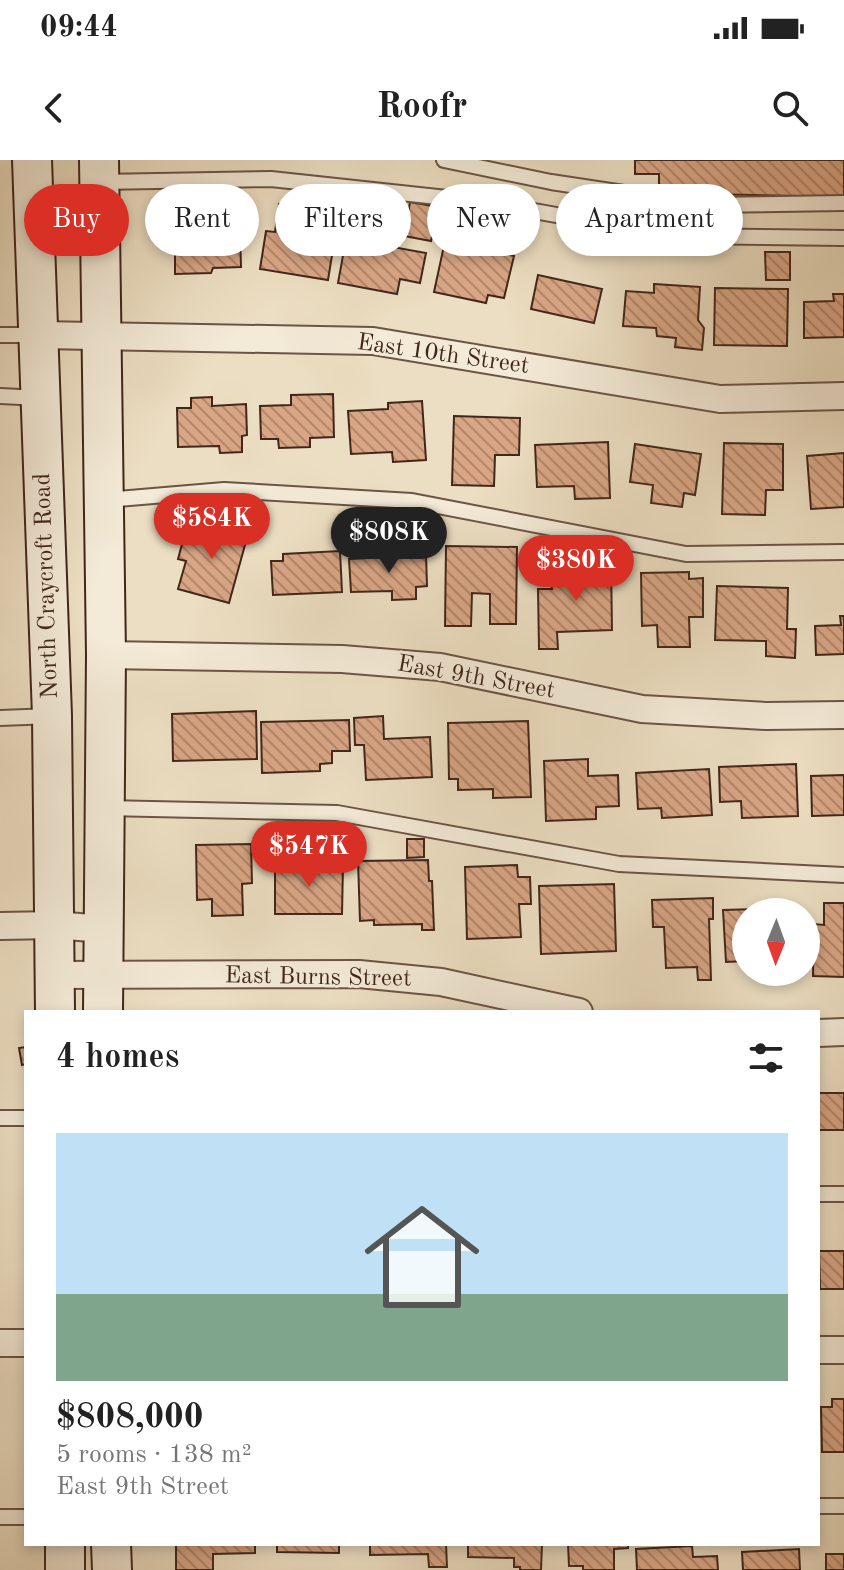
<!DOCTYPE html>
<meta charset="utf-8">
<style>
body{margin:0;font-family:"Old Standard TT",serif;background:#f6f6f6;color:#222;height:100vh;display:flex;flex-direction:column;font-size:30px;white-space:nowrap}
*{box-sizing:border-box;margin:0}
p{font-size:26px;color:#767676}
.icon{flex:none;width:44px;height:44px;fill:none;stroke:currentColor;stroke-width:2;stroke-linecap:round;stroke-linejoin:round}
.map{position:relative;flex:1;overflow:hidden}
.panel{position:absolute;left:24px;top:850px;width:796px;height:536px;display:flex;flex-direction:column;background:#fff;border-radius:0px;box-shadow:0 4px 12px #0003}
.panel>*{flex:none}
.banner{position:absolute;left:24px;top:24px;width:796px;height:72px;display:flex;gap:16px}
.needle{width:52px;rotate:181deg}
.fabs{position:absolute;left:732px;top:738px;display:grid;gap:16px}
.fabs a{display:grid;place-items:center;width:88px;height:88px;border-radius:50%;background:#fff;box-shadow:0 4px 12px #0003;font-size:40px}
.price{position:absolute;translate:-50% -68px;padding:0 18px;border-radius:28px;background:#d93025;color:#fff;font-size:26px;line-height:52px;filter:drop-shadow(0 2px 4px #0008)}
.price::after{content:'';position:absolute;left:50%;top:48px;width:24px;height:18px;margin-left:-12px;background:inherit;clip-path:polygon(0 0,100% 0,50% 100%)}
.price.active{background:#222;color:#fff}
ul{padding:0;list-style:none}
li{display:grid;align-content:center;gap:16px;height:424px;padding:0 32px}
li span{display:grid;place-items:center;height:248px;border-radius:0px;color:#555}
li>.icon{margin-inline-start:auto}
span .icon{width:144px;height:144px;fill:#fffc;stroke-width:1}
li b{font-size:34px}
h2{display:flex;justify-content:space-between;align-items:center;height:96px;padding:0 32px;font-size:34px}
.pill{padding:0 28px;border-radius:36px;background:#fff;box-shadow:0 4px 12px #0003;font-size:28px;line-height:72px}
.pill.active{background:#d93025;color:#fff}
.status{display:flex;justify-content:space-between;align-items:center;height:56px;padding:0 40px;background:#fff;direction:ltr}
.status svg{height:22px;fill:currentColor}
header{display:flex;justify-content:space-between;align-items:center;height:104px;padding:0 32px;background:#fff;font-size:36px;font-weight:800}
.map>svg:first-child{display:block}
</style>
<div class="status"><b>09:44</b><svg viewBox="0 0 49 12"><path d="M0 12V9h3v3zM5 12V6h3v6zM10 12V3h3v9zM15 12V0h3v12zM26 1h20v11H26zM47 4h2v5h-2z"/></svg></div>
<header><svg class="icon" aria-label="back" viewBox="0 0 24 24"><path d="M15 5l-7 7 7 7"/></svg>Roofr<svg class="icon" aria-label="search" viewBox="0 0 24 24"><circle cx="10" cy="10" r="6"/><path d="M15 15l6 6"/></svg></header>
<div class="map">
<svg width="844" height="1410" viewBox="0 0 844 1410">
<defs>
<pattern id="building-back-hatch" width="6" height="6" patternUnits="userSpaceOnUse" patternTransform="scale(2)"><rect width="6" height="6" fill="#d9a685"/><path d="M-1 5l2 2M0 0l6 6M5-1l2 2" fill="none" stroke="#b2876c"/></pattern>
</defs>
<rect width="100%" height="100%" fill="#ecdec2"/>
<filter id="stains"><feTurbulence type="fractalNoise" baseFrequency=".0025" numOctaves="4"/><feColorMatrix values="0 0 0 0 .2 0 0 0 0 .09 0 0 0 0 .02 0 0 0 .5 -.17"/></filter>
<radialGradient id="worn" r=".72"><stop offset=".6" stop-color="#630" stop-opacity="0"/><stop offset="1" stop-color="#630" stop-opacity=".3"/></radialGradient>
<g fill="url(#building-back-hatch)" stroke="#42261b" stroke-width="2">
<path d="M635,0H844V37L659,33V14H635Z"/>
<path d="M410,42L438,47L431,81L404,76Z"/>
<path d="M279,44L320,50L316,74L335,77L328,120L260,109L266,71L275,72Z"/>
<path d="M348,68L389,75L387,86L426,93L420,123L400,119L397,134L338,123Z"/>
<path d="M240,74L241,107L213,108L211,113L175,114V76Z"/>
<path d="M445,81L514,96L504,138L488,135L486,143L434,132Z"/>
<path d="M765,92H790V120H766Z"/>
<path d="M538,115L602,129L594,163L531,149Z"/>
<path d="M654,124L700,127L698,160L704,168L702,190L675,187L676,178L657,176L656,168L623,166L626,131L654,133Z"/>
<path d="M715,128L788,129L787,186L714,185Z"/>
<path d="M833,134H844V177L804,178V142L834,141Z"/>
<path d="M333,234L334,277L310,278V287L279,288L278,279H261L260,246L291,245V235Z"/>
<path d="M212,237V246L246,244L247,275L242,276V292L220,293L219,286L178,287L177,248H191V238Z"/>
<path d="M422,241L426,300L393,302L392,292L351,294L348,251L388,249V243Z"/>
<path d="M454,256L520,258L519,295H495L494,326L452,325Z"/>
<path d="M608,282L610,338L575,339L574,326L537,327L535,285Z"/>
<path d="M724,283L783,284V330H766L765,355L722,354Z"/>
<path d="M635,284L701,294L695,335L684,333L682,347L651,343L653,325L630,322Z"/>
<path d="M844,293V347L811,349L807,296Z"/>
<path d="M201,361L248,374L229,443L178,429L186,401L178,399L185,373L197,377Z"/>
<path d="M446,386L517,387L516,464H490V434L472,433L471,466H445Z"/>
<path d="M340,391L342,432L273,435L271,401H283V394Z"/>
<path d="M426,395L427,426L416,427V439L392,440V431L351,432L349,399Z"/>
<path d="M573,401H611L612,470L557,472L558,489H539L538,429H552L549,416L574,415Z"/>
<path d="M689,412V419L703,418V457H689L690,487H658L657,465L642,466L641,413Z"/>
<path d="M717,426L788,428L787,469H796L795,498L766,496V481L715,480Z"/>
<path d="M840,456H844V494L816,495L815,466L841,465Z"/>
<path d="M256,551L257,599L173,601L172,554Z"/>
<path d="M383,556L384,579L430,577L432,617L366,620L364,585H355L354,558Z"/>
<path d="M349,560L350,591H332V603L320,604V611L262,613L261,562Z"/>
<path d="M528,561L531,637L493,638V629L458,630V619H449L448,563Z"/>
<path d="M588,599V616L618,615L619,646L596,647V659L546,661L544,601Z"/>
<path d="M796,604L798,656L742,658L741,641L720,642L719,607Z"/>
<path d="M709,609L712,655L662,658L661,648L638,649L636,613Z"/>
<path d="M844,615V655L812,656L811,616Z"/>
<path d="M407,679H424V697L407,698Z"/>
<path d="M251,684L252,723L242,724L243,755L212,756V739L197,740L196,685Z"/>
<path d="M428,700L429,721H432L434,770H422V764L374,765V760L360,761L358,701Z"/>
<path d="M275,705H343L342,754H275Z"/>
<path d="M517,705L518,717H530L531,744H519L521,777L467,779L465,707Z"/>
<path d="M614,724L616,791L541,794L539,726Z"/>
<path d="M713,738V759H709L711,820H698L697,807L666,808L664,767H653L652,740Z"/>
<path d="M824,743H844V817L813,816L814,764L824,765Z"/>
<path d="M757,749V752H746V801L726,802L723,750Z"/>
<path d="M756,812H776V816L757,817Z"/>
<path d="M26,887V904L22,905L19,888Z"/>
<rect x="818" y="933" width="26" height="37"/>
<path d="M819,1091H844V1129H820Z"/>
<path d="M832,1239H844V1292H822L821,1247H832Z"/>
<path d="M176,1384H255V1393L213,1394V1410H176Z"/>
<path d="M277,1384H339V1393L277,1392Z"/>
<path d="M370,1384H446L447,1407H429L428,1394L370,1395Z"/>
<path d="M468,1384H542L541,1410H520V1407H514V1398L468,1397Z"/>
<path d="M568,1384H628V1388L614,1389V1410H583V1406H569Z"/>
<path d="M692,1386L693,1397L717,1396L718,1410H637L636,1389Z"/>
<path d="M799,1389L800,1410H743L742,1392Z"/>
<rect x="826" y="1394" width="18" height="16"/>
</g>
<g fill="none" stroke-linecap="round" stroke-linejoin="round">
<g stroke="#6c5445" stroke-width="18">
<g id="service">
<path d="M444,0L551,22L703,45L844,43"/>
<path d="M100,22L271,19L484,42L674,76L844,78"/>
<path d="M0,175H36"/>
<path d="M0,236L41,238"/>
<path d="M106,340L224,330L412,341L686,394L844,392"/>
<path d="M0,558L52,556"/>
<path d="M105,648L337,653L619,704L844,715"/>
<path d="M0,958H26"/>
<path d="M818,1034H844"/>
<path d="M818,1346H844"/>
<path d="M0,1357H26"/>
</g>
</g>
<g stroke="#6c5445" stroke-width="30">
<g id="minor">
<path d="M40,175L373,181L720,239L844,236"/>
<path d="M106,495L342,499L440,507L642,549L766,556L844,555"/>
<path d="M0,766L55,765L103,769"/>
<path d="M54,815L359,814L441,822L579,852"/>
<path d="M818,873L844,872"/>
<path d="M0,1183H26"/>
<path d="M818,1190H844"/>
</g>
</g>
<g stroke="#42261b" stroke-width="42">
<g id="secondary">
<path d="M32,0L52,556L55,852"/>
<path d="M99,0L106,495L103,852"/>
<path d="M65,1384V1410"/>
<path d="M111,1384L112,1410"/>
</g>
</g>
<use href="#service" stroke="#f3ead7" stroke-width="14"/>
<use href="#minor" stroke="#f3ead7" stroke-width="26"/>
<use href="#secondary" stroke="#f3ead7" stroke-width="38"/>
</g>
<g text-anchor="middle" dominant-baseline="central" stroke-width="6" stroke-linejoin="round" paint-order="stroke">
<g font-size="24" fill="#42261b" stroke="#f3ead7">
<text transform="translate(443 195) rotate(8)">East 10th Street</text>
<text transform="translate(47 426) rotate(-92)">North Craycroft Road</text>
<text transform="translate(476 518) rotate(10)">East 9th Street</text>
<text transform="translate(318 818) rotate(1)">East Burns Street</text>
</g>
</g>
<rect width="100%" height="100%" filter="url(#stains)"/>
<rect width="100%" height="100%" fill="url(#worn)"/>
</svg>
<div class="fabs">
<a><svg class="needle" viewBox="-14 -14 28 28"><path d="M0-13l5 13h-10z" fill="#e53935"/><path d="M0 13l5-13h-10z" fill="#767676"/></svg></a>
</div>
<b class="price" style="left:212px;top:401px">$584K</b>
<b class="price active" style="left:389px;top:415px">$808K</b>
<b class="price" style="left:576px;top:443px">$380K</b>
<b class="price" style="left:309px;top:729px">$547K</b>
<div class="banner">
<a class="pill active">Buy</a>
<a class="pill">Rent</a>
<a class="pill">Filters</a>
<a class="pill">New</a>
<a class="pill">Apartment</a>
</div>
<section class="panel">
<h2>4 homes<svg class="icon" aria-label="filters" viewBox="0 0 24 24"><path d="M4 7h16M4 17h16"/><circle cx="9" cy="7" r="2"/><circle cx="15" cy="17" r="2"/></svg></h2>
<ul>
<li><span style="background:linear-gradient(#bfe0f5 65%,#7fa58c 0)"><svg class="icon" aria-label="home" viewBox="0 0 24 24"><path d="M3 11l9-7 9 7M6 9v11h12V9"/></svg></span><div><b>$808,000</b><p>5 rooms · 138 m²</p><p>East 9th Street</p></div></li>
</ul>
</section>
</div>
